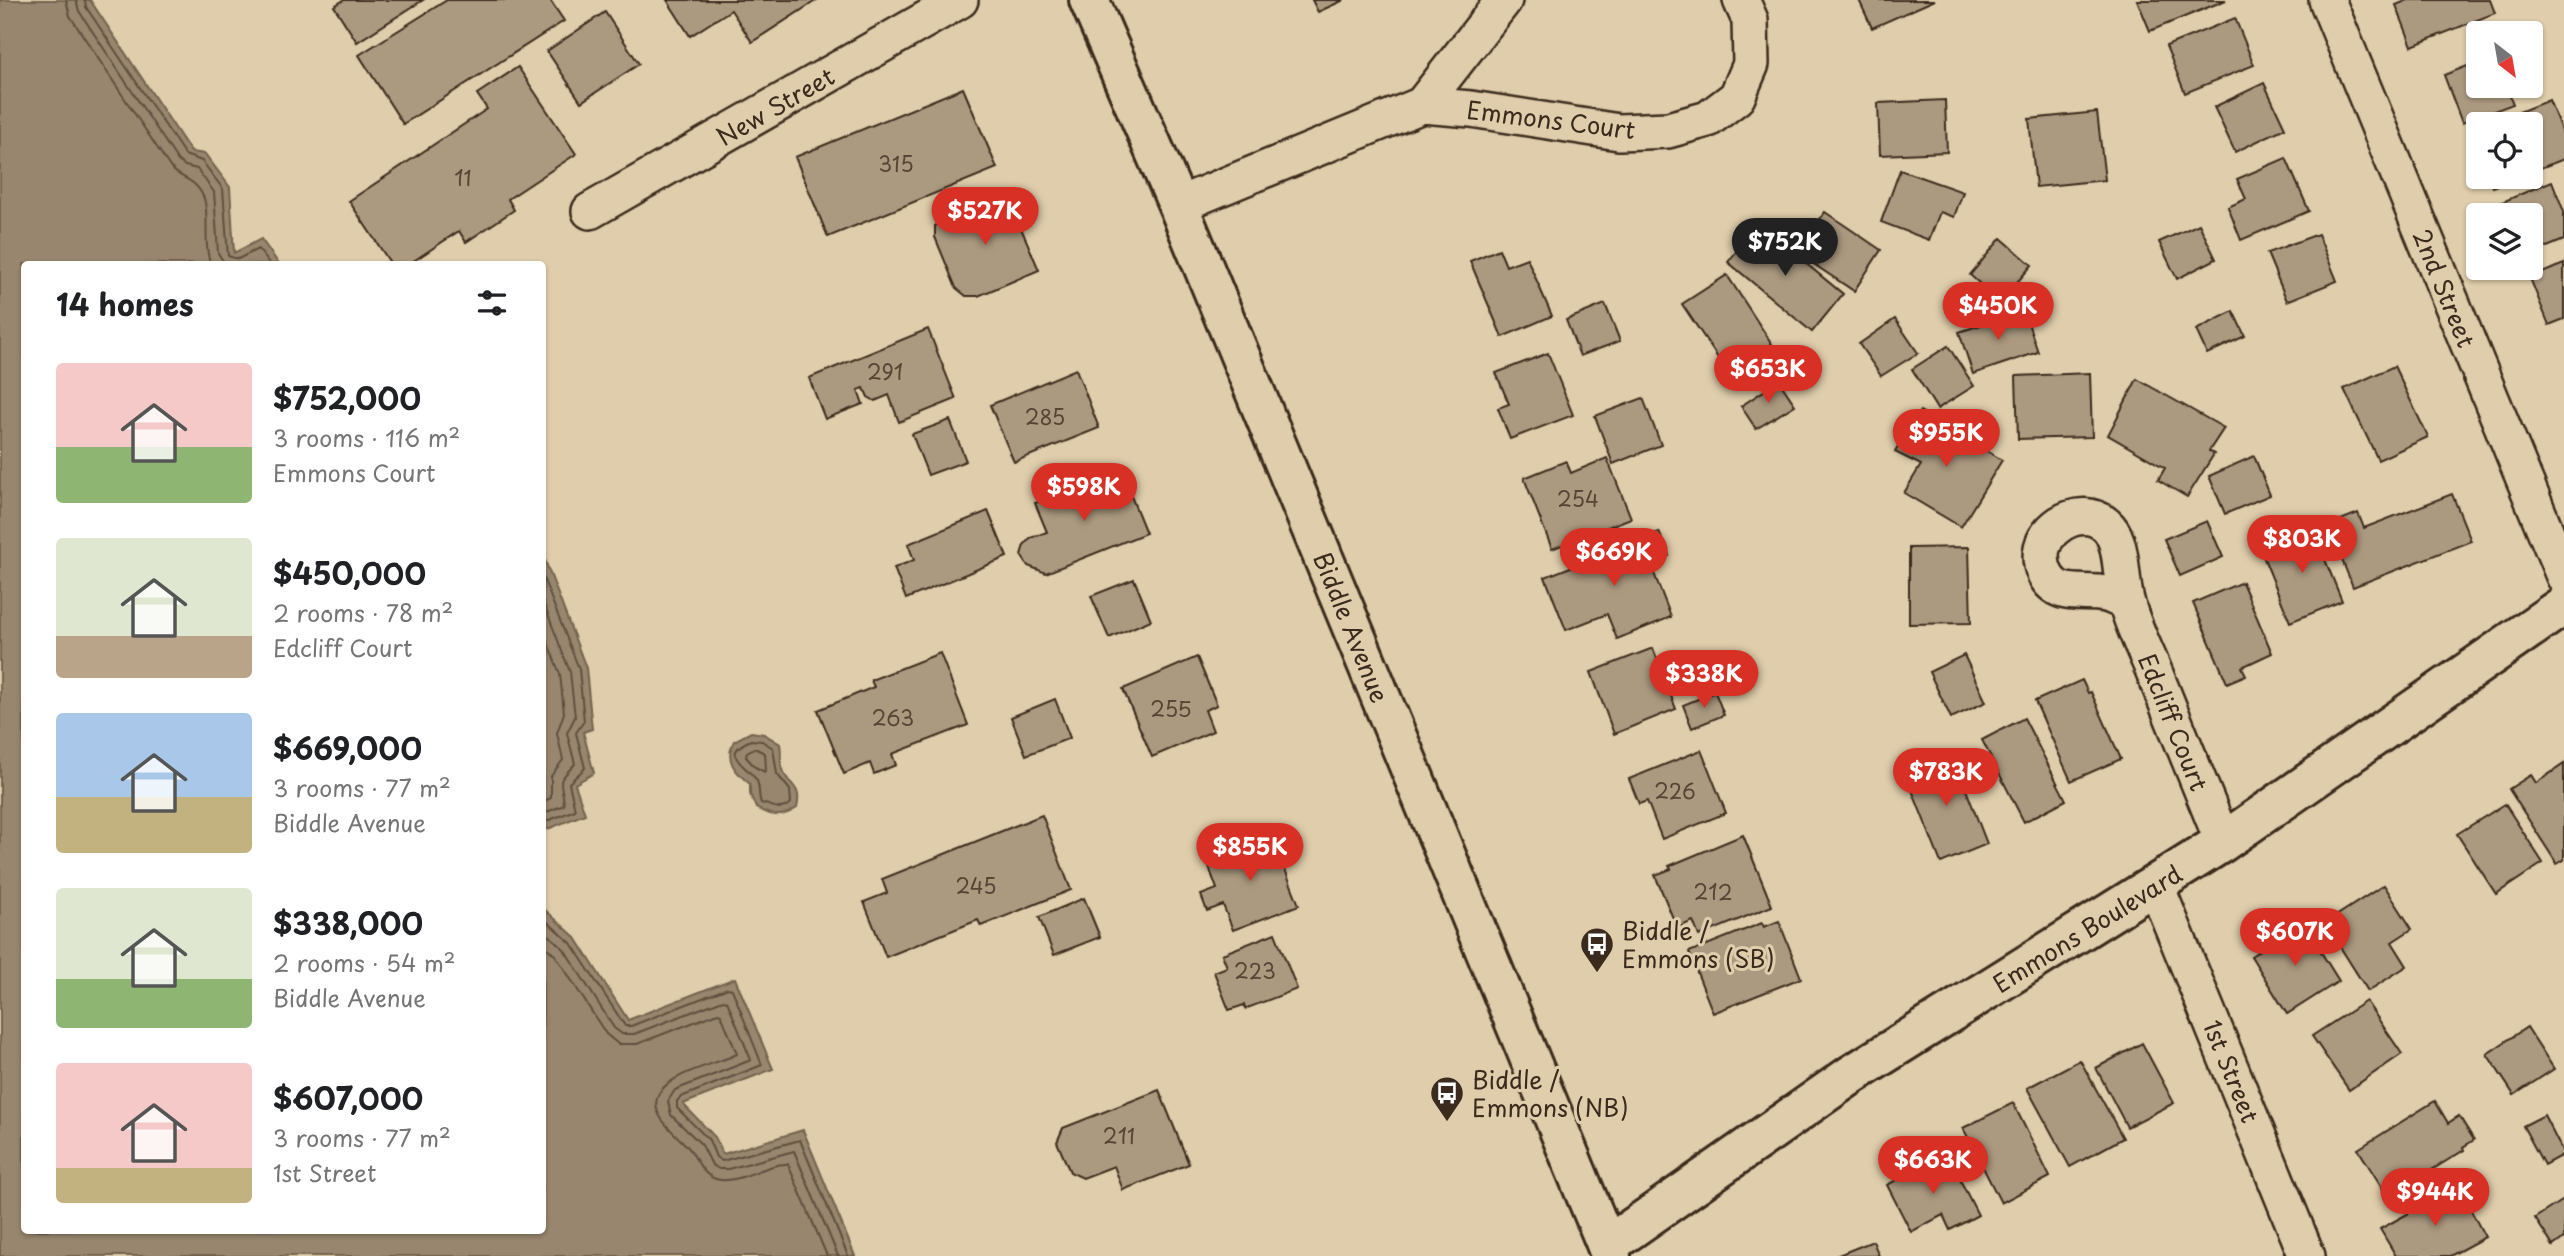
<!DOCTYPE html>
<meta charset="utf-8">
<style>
body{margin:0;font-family:"Playpen Sans",sans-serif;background:#f6f6f6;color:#202124;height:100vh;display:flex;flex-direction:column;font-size:26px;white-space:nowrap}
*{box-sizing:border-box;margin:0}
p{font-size:23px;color:#757577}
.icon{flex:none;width:38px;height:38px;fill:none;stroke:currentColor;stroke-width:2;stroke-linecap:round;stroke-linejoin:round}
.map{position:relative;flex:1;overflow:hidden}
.sheet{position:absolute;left:21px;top:261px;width:525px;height:973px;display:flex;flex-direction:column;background:#fff;border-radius:7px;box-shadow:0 2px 5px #0004}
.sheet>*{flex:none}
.needle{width:46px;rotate:149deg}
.fabs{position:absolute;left:2466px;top:21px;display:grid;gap:14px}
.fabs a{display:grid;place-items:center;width:77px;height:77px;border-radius:7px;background:#fff;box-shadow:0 2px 5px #0004;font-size:35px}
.price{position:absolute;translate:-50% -60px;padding:0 16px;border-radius:24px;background:#d93025;color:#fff;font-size:23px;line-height:46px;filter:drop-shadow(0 2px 4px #0008)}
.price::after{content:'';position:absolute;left:50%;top:42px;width:21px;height:16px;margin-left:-10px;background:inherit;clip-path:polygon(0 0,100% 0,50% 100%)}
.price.selected{background:#222;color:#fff}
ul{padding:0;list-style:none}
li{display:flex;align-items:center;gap:21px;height:175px;padding:0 35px}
li span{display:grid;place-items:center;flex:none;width:196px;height:140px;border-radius:7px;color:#555}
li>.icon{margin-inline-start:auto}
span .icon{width:84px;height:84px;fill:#fffc;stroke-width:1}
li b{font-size:30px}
h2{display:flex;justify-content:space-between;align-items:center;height:84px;padding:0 35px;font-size:30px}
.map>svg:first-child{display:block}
</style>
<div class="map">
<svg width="2564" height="1256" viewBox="0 0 2564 1256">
<rect width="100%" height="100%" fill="#dfcdab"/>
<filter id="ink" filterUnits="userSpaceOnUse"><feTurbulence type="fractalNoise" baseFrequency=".0143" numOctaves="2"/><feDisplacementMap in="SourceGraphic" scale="14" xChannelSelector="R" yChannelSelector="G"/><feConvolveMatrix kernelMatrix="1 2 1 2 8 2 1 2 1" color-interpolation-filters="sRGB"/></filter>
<g filter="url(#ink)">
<g fill="#98876e" stroke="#73624e" stroke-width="2">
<path d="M0,0H90L191,152L205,154L230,187L234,253L261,239L279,264H24V1230H542L543,908L576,938L628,1020L735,978L773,1069L683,1104L715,1137L723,1154L803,1130L855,1256H0Z"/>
<path d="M543,555L586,668L592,729L583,732L594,773L575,784L585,814L543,831Z"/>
<path d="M751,732L764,734L780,744C782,752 779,764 783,772C791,787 802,786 797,808C781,819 771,816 756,808L750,794V784C735,772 724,760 734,741Z"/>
</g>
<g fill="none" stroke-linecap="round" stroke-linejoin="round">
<g stroke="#604f3e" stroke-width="2">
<path d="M66,0L70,16L170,167C180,179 194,178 202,194C211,210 202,244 211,264"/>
<path d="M76,0L79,11L178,161L185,166L197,169L214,192L218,253L225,264"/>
<path d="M85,0L86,7L185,155L202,161L223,189L228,256L238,259L258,249L270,264"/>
<path d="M542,575L579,669L584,721L576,733L585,768L569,783L575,810L542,823"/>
<path d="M542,599L570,672L575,717L567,733L575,764C554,786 562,777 564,805L542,814"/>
<path d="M542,628L560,674L564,713L557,733L563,760L551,776V798L542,802"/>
<path d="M751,740L762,741L773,748L777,774L790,790L791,803C780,813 773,805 761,803C758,796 760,787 757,781C750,767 716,755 751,740Z"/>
<path d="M754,748L765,753L766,769L765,772L755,767L746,757L747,752Z"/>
<path d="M542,917L571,943L625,1026H631L728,988L732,989L762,1065L681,1097L677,1101V1108L709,1140L716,1157L722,1161L800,1140L848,1256"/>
<path d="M542,929L564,949L614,1028L622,1034H634L723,1000L727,1001L751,1060L675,1090L668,1101L671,1115L702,1145L712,1165L719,1169H728L794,1151L838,1256"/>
<path d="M542,943L556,956L606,1034L618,1044H637L718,1013L721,1014L737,1054C715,1066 632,1079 663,1121C669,1129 678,1137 685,1144C698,1156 700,1178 721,1180C744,1182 766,1163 788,1164L827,1256"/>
</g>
</g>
<g fill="#ac9a80" stroke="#3b2a1e" stroke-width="2">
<path d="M344,0H423L357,42L334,6Z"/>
<path d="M447,0H550L564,21L403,124L359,55Z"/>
<path d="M667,0H817L752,42L731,10L690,36Z"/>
<path d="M1312,0H1344L1318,12Z"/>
<path d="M1859,0H1935L1872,28Z"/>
<path d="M2137,0H2226L2150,31Z"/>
<path d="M2408,0H2490L2495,13L2412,46L2396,5Z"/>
<path d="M605,12L639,64L581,102L547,51Z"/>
<path d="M2235,18L2254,65L2185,93L2166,46Z"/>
<path d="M2478,62V86H2506L2513,104L2462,123L2444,75Z"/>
<path d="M518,67L576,154L508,199L514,210L466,242L459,231L409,264H391L349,201L487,109L477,94Z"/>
<path d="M2264,83L2285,128L2235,152L2214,107Z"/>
<path d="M963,88L997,168L828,237L795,157Z"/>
<path d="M1945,100L1947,152L1880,155L1878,103Z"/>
<path d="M2549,100L2564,137V159L2530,172V124H2489Z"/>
<path d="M2097,112L2105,180L2036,187L2029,119Z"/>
<path d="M2286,158L2309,211L2241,240L2228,207L2246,199L2237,179Z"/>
<path d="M1900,170L1963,192L1954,217L1940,212L1929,240L1881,222Z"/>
<path d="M2489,177H2520L2493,187Z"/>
<path d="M2552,181L2564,212V240L2530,254V215H2499L2495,205Z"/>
<path d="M1006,193L1039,270L978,296H966L956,288L935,237V226L945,219Z"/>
<path d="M1825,212L1881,250L1854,291L1797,253Z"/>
<path d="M1758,224L1843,294L1812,332L1728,262Z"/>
<path d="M2199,224L2216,259L2177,279L2159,242Z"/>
<path d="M2318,234L2337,281L2287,301L2267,253Z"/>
<path d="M2001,238L2032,265L2000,302L1970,275Z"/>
<path d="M1499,249L1506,266L1527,258L1552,316L1502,337L1470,261Z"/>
<path d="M2564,264V319L2549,325L2530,278Z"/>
<path d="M1727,275L1772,344L1728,373L1682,304Z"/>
<path d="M1605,304L1620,341L1580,356L1566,320Z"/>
<path d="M2024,311L2038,352L1973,374L1959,332Z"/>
<path d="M2233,311L2245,336L2207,354L2196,330Z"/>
<path d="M1895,319L1918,353L1881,376L1859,344Z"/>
<path d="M928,329L956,399L899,422L889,395L875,401L868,397L864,388L858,390L863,404L825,419L809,378Z"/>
<path d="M1948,346L1974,386L1937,409L1912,369Z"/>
<path d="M1548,353L1573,415L1510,439L1498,408L1509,404L1496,373Z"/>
<path d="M2394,366L2428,437L2378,460L2344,389Z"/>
<path d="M1076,369L1099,428L1014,462L990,405Z"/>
<path d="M2090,373L2092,437L2018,439L2016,376Z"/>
<path d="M2137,379L2224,428L2209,451L2214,454L2187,497L2158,480L2165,468L2108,435Z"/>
<path d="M1779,381L1795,405L1756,429L1741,406Z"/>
<path d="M1643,398L1661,445L1613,464L1595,416Z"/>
<path d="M1920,411L2002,460L1961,527L1904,493L1921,465L1895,452Z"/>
<path d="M950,420L966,461L928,475L912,434Z"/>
<path d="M2254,456L2270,495L2225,514L2209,476Z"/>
<path d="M1607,458L1631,518L1552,549L1524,478L1566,461L1571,473Z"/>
<path d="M1120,469L1146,533L1046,573L1028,566L1021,555L1024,545L1030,538L1047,532L1035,503Z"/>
<path d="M2452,494L2471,541L2353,587L2328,525L2358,513L2364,528Z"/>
<path d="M988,511L1007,557L906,599L894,568L914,560L908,544Z"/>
<path d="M2207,521L2223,557L2180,576L2164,539Z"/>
<path d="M2303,521L2310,537L2315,535L2342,601L2290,622L2263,556L2290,546L2283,529Z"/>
<path d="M1659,532L1669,556L1650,563L1671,617L1617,639L1607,614L1566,630L1545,577Z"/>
<path d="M1969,547L1971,623L1909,624V548Z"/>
<path d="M1134,579L1151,620L1109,638L1091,596Z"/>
<path d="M2242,582L2272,653L2242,667L2246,675L2227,683L2193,603Z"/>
<path d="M1653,648L1676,709L1614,734L1591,672Z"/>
<path d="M940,653L968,725L892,754L896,765L874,774L870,763L844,774L818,710L874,687L871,680Z"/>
<path d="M1964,655L1986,702L1951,718L1929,672Z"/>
<path d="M1197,657L1217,705L1205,710L1213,731L1152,757L1123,689Z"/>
<path d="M2082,680L2088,693L2091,692L2121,759L2071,781L2035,701Z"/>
<path d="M1715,692L1724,715L1692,728L1683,705Z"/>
<path d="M1055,699L1070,738L1026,755L1011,717Z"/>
<path d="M2024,718L2066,800L2024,822L1982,740Z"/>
<path d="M1701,750L1726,813L1662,839L1647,801L1639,804L1629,779Z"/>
<path d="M1942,751L1949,769L1957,766L1987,844L1941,863L1910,785L1917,782L1910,764Z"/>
<path d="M2564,764V860L2557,864L2509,789L2531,775L2536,783Z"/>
<path d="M2505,804L2543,863L2496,894L2457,834Z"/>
<path d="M1042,815L1071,890L981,926L978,920L886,957L864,902L887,893L882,879Z"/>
<path d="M1271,834L1299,905L1233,930L1223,905L1207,911L1201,895L1217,889L1206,859Z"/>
<path d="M1743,835L1772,906L1699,936L1693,921L1677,928L1655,875L1671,869L1669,866Z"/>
<path d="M2384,885L2412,929L2392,942L2407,966L2368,991L2325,923Z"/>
<path d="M1084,898L1100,937L1054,955L1039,917Z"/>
<path d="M1779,921L1801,978L1713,1013L1689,952L1762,923L1764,927Z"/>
<path d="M2303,923L2339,981L2287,1014L2251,956Z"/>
<path d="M1275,933L1297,989L1245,1009L1244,1005L1229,1010L1214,972L1227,967L1222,954Z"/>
<path d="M2366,1001L2402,1054L2349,1090L2312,1036Z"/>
<path d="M2527,1027L2554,1069L2514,1095L2487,1054Z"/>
<path d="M2142,1043L2174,1103L2127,1127L2096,1068Z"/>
<path d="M2080,1060L2123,1138L2070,1167L2027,1088Z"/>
<path d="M1159,1090L1189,1164L1123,1190L1114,1166L1083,1178L1070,1172L1057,1142L1063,1128Z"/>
<path d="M2435,1101L2448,1123L2459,1116L2474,1140L2463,1147L2464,1150L2388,1197L2358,1149Z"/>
<path d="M2013,1103L2050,1177L2001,1203L1963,1128Z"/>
<path d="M2544,1115L2564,1154L2544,1165L2523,1126Z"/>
<path d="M1947,1154L1978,1215L1950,1230L1943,1215L1911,1232L1887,1185Z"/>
<path d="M2458,1186L2485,1237L2450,1256H2396L2380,1229Z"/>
<path d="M2564,1199V1238L2553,1246L2535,1218Z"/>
<path d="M1873,1241L1879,1256H1836Z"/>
</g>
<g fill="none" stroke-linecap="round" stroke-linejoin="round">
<g stroke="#3b2a1e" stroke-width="40">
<g id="street">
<path d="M1504,0L1422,105L1471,109L1619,132L1668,130L1708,119L1737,97L1751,64L1750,20L1741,0"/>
<path d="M2327,0L2564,576"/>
<path d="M1178,205L1422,105"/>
<path d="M590,211L960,0"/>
<path d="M2126,602C2120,600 2113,596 2106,594C2083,589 2058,600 2045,574C2041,565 2040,557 2042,548C2049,521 2088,504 2109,528C2123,544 2120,578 2126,600C2132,626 2147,653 2157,679C2179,734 2201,788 2223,842"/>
<path d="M2156,886L2307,1256"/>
</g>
</g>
<g stroke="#3b2a1e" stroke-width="44">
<g id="secondary">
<path d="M1089,0L1178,205L1611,1256"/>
<path d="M1607,1246L1851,1075L2223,842L2564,605"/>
</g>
</g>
<use href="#street" stroke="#dfcdab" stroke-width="35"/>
<use href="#secondary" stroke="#dfcdab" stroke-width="38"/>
</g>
</g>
<defs>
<g id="bus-pin" transform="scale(1.75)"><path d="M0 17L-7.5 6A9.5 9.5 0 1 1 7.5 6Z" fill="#3b2a1e" stroke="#dfcdab"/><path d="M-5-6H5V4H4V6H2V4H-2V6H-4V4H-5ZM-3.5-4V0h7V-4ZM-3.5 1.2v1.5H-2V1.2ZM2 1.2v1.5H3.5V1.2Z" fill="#fff"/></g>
</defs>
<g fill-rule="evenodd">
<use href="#bus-pin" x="1597" y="944"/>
<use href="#bus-pin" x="1447" y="1093"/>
</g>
<g text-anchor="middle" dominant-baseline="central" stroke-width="6" stroke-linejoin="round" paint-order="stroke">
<g font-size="21" fill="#574636">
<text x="896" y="163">315</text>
<text x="463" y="177">11</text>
<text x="885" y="371">291</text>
<text x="1045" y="416">285</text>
<text x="1578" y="498">254</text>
<text x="1171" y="708">255</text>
<text x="893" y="717">263</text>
<text x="1675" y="790">226</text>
<text x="976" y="885">245</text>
<text x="1713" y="891">212</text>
<text x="1255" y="970">223</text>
<text x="1119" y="1135">211</text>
</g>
<g font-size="24" fill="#3b2a1e" stroke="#dfcdab">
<text transform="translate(775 106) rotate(-30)">New Street</text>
<text transform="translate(1551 119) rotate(7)">Emmons Court</text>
<text transform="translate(2445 288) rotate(68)">2nd Street</text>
<text transform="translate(1352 627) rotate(68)">Biddle Avenue</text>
<text transform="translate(2174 722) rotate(68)">Edcliff Court</text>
<text transform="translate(2087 928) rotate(-32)">Emmons Boulevard</text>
<text transform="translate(2232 1071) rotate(68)">1st Street</text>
</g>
<g font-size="24" fill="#3b2a1e" stroke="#dfcdab" text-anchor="start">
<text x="1622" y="930">Biddle /<tspan x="1622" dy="28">Emmons (SB)</tspan></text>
<text x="1472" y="1079">Biddle /<tspan x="1472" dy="28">Emmons (NB)</tspan></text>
</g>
</g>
</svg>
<div class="fabs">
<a><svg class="needle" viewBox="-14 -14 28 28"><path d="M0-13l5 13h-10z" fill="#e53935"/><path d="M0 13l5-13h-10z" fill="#757577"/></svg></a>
<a><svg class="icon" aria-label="locate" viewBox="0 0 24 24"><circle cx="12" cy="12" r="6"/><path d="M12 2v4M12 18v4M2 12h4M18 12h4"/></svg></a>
<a><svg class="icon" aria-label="layers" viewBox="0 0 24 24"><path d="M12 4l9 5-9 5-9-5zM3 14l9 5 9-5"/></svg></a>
</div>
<b class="price" style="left:985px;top:247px">$527K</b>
<b class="price selected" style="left:1785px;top:278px">$752K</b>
<b class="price" style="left:1998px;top:342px">$450K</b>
<b class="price" style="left:1768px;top:405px">$653K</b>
<b class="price" style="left:1946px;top:469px">$955K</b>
<b class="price" style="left:1084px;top:523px">$598K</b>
<b class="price" style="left:2302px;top:575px">$803K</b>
<b class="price" style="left:1614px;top:588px">$669K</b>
<b class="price" style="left:1704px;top:710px">$338K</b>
<b class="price" style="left:1946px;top:808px">$783K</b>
<b class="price" style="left:1250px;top:883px">$855K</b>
<b class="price" style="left:2295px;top:968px">$607K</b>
<b class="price" style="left:1933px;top:1196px">$663K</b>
<b class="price" style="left:2435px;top:1228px">$944K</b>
<section class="sheet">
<h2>14 homes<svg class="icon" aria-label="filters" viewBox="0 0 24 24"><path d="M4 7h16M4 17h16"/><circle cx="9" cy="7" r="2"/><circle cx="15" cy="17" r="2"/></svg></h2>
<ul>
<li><span style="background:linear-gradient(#f6c9c9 60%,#8fb573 0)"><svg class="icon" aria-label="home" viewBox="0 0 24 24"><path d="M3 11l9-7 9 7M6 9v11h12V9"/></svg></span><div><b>$752,000</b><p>3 rooms · 116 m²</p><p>Emmons Court</p></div></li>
<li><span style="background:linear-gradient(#dfe7d0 70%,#b9a48a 0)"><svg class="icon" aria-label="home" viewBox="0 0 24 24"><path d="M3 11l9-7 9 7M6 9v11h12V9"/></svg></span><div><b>$450,000</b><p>2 rooms · 78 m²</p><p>Edcliff Court</p></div></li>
<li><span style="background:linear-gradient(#a9c7e8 60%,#c2b280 0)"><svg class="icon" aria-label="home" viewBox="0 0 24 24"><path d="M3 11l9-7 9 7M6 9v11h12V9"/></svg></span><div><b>$669,000</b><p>3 rooms · 77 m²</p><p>Biddle Avenue</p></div></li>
<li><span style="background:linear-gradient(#dfe7d0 65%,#8fb573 0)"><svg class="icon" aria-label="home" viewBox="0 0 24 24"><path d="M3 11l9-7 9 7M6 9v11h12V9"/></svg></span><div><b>$338,000</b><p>2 rooms · 54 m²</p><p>Biddle Avenue</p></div></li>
<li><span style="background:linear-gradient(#f6c9c9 75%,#c2b280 0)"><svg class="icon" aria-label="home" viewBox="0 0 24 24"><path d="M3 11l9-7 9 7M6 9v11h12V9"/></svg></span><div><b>$607,000</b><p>3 rooms · 77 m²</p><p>1st Street</p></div></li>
</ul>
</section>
</div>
